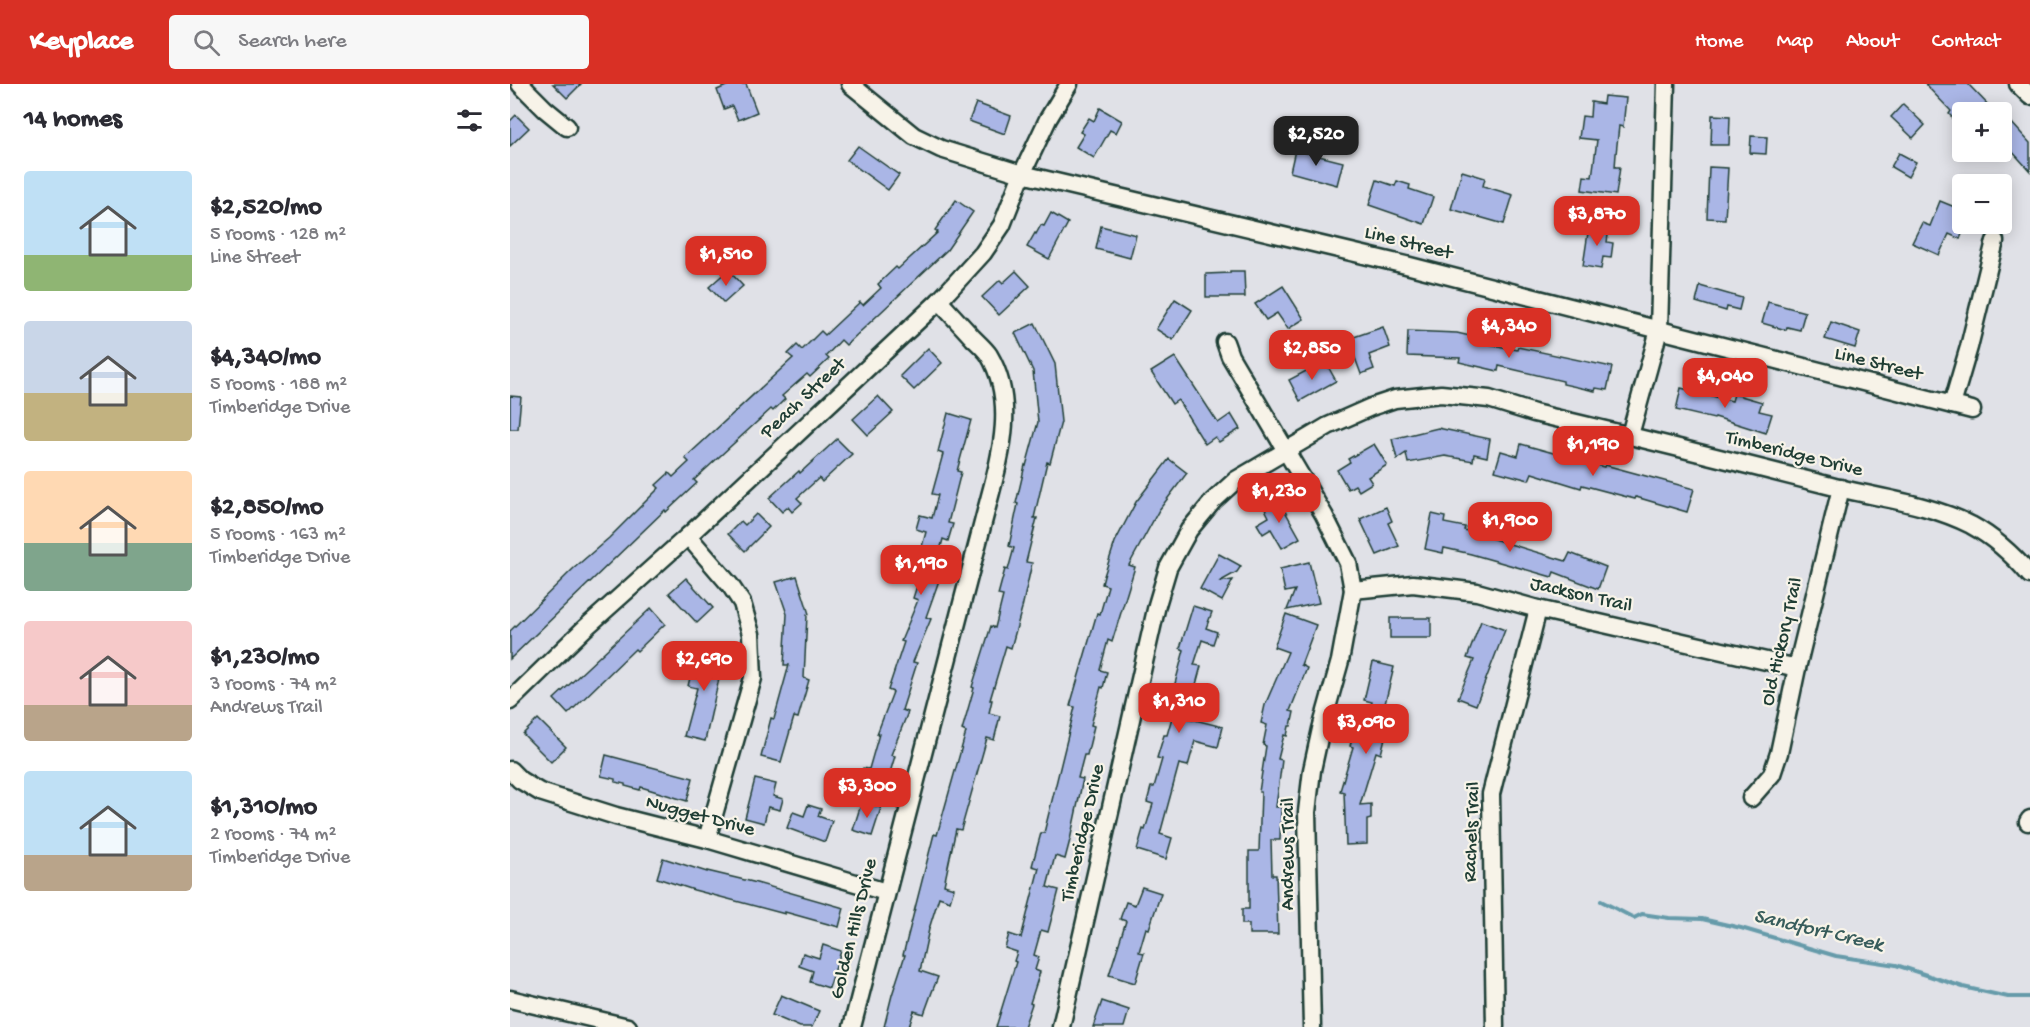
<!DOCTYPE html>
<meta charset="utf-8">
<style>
body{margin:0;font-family:"Gochi Hand",sans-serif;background:#f7f7f7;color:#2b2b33;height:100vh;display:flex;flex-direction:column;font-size:22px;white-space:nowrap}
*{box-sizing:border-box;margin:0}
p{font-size:20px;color:#7c7c81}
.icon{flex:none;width:33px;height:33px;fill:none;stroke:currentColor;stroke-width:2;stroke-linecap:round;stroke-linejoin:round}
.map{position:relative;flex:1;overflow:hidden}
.drawer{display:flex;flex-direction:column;background:#fff;width:510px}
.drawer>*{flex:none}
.controls{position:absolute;left:1442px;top:18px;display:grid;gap:12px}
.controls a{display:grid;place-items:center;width:60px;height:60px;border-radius:6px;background:#fff;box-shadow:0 3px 15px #0003;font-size:30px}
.price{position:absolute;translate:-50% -51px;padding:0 14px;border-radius:12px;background:#d93025;color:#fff;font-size:20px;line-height:39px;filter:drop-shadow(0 2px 3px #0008)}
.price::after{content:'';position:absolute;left:50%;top:36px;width:18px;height:14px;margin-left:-9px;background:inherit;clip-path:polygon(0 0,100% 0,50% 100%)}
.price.selected{background:#222;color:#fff}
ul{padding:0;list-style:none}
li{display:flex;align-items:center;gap:18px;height:150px;padding:0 24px}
li span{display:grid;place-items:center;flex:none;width:168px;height:120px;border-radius:6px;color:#555}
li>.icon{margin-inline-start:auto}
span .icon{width:72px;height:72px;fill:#fffc;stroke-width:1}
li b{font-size:26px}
h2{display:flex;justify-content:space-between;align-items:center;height:72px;padding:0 24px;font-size:26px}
header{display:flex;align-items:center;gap:36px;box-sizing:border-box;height:84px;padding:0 30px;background:#d93025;color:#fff}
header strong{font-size:28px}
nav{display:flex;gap:33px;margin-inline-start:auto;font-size:21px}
.search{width:420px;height:54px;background:#f7f7f7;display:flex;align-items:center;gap:15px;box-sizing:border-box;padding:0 21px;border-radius:6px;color:#7c7c81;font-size:22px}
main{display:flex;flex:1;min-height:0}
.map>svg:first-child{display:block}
</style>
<header>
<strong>Keyplace</strong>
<div class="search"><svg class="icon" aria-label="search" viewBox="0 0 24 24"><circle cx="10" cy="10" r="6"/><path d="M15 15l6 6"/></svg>Search here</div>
<nav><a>Home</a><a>Map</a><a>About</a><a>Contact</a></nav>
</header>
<main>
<section class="drawer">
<h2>14 homes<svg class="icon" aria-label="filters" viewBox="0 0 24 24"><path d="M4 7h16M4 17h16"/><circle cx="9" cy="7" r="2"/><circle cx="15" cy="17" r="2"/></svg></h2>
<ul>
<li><span style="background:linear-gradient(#bfe0f5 70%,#8fb573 0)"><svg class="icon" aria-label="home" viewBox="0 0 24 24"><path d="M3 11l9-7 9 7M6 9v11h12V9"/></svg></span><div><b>$2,520/mo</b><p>5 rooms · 128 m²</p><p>Line Street</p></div></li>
<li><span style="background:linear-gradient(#c9d6e8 60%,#c2b280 0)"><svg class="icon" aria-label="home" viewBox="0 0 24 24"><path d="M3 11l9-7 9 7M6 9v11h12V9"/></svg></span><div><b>$4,340/mo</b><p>5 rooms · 188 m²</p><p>Timberidge Drive</p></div></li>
<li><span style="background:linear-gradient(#ffd9b3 60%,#7fa58c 0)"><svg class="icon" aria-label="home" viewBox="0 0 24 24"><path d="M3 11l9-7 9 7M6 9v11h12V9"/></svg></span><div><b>$2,850/mo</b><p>5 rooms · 163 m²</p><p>Timberidge Drive</p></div></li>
<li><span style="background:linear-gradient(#f6c9c9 70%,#b9a48a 0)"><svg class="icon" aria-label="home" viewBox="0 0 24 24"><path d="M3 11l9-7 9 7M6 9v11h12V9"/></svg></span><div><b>$1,230/mo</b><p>3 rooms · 74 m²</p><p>Andrews Trail</p></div></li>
<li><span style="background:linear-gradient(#bfe0f5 70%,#b9a48a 0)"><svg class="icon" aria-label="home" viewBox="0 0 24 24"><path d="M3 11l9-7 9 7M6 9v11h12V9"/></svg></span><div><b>$1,310/mo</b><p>2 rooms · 74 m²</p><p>Timberidge Drive</p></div></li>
</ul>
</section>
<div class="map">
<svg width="1520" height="943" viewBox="0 0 1520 943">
<rect width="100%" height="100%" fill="#e0e1e7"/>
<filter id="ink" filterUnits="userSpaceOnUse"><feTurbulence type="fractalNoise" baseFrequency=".0167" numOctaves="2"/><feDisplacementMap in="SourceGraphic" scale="12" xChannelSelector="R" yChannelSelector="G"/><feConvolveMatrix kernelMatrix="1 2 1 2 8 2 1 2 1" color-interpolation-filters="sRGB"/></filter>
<g filter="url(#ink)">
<path fill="#96d9f8" stroke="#669baa" stroke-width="1.5" d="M807,40L831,46V49L833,50L831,57L829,56L828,60L803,53Z"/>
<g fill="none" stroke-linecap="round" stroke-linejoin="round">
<path stroke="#669baa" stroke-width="4" d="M1091,817L1124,834L1132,830L1159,834L1192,835L1231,844L1326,872L1386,881L1453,903L1498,913H1520"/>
</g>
<g fill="#aab6e6" stroke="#1f3d34" stroke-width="1.5">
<path d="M43,0H71L57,14Z"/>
<path d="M221,0H236L247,28L228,36L222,22L214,25L207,6Z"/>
<path d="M1415,0H1458L1485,28H1452V44L1439,30L1441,27Z"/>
<path d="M1094,12L1116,14L1113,43L1109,42L1106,70L1105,83H1110L1106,111L1072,106L1074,92L1082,93L1087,56L1069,54L1072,32L1080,33L1081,18L1093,20Z"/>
<path d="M466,19L501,32L495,50L459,37Z"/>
<path d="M1393,20L1415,41L1403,54L1381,33Z"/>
<path d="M590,24L612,37L606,49L600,46L584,74L566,63L574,50L570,48L579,34L584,37Z"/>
<path d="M1491,27L1520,59V87L1500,65L1491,73Z"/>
<path d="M6,31L19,44L0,62V37Z"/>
<path d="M1202,31L1220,32L1219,61H1201Z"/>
<path d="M1241,52L1257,53L1256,70L1240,69Z"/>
<path d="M348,62L389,91L378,106L337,76Z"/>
<path d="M785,66L833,78L827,101L780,88Z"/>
<path d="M1389,69L1406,78L1398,93L1381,83Z"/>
<path d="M1199,83L1218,84L1215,135L1197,134Z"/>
<path d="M952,87L975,94L973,102L1003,111L994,140L941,125Z"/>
<path d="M867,96L885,102L887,97L900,101L899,105L923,113L914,140L859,121Z"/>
<path d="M446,116L463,128L437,166L336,261L331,256L316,272L319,275L300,293L297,290L272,312L275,315L263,327L261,325L184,396L187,399L156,428L155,426L0,575V547L63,485L99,454L149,404L146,401L159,389L163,393L179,378L175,374L283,274L278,270L287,261L292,266L311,247L315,251L350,218L353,221L371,204L368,200L386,183L388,185L428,148L425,146Z"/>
<path d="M1430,117L1452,126V140H1456L1450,155L1439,150L1429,171L1402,159L1412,139L1420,142Z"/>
<path d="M541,129L558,139L539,175L517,163L525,149L526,150L531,141L534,142Z"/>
<path d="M591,142L626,151L620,174L586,165Z"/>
<path d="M1079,142L1099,145L1097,158L1103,159L1101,174L1093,173L1091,185L1073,182Z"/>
<path d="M218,186L233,202L214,219L199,203Z"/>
<path d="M506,187L520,202L489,231L472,213L490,196L493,199Z"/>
<path d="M720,187H734L735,213H696V190L720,189Z"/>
<path d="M773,202L794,235L778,245L767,229L756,236L745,220Z"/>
<path d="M1190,202L1232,214L1229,226L1217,223L1216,227L1186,218Z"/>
<path d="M665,215L682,226L663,256L646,245Z"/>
<path d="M1258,218L1295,228L1290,246L1277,243L1276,246L1252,239Z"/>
<path d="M1321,238L1350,248L1345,264L1315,255Z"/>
<path d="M525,239L545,280L551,338L540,379L537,378L524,434H527L516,478L522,479L512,524L501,564L496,562L480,616H482L479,629L490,632L484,656L477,654L451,746L446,745L434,801L444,804L440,817L429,813L419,845L410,887L428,893L422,908L414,930L404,927L399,943H374L382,911L395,871H393L424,750L427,751L456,648L452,646L464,604L462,603L481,542L485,544L493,512L488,511L495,485L498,486L504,464L499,462L508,420L506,419L515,381L516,382L528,338L523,287L505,249Z"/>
<path d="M873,243L880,263L859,271L864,285L851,290L838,255Z"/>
<path d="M898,247L947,249L969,254L968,258L1007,266L1008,263L1102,283L1097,306L1086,304L1085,307L1053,300V297L989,282L988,287L949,278L950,274L897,272Z"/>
<path d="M418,264L432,279L404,306L390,292Z"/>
<path d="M665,273L708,339L721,330L730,345L709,358L705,353L695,360L668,316L662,320L641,288Z"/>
<path d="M815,277L826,297L790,317L779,296Z"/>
<path d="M1171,304L1222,317L1224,310L1252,318L1249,327L1262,330L1256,349L1205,333L1204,335L1166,326Z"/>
<path d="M0,312L11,313L8,345H0Z"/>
<path d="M368,312L383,328L358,351L343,335Z"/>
<path d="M438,329L461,336L447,387L451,388L438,439L443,440L438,457L433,455L425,486L432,488L416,533L421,535L403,578L407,579L392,626L398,628L381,671L385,672L376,702L350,694L353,684L359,685L369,650H367L383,608L378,606L394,558L391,557L408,516L403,514L418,468L411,466L416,448L406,445L410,431L422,434L428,411L422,410L433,370L428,368Z"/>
<path d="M928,344L980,355L977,373L964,370L963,377L935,372L898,379L896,369L887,375L882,355Z"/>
<path d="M327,355L342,370L312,398L309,394L287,414L292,419L282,428L278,423L272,428L259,414L289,387L290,389Z"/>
<path d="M864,360L877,381L858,393L862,399L849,407L845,401L838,405L827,386L840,378L838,375Z"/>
<path d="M1011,360L1094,383L1095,381L1184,405L1177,428L1126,413L1125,415L1072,401L1071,404L1022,389L1019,396L985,387L991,367L1008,372Z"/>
<path d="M659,375L677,389L649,426L619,481L625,483L602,558L598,556L590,586L597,588L593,604L591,603L581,641L584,642L577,671H574L568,694L573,695L560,756L555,775L545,772L537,803L549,806L538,848L531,846L524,871L529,873L525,886L530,888L520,919L522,920L514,943H486L506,878L504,877L507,868L495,864L499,850L511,854L529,784L522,782L531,749H534L565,623L560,622L587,529L590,530L598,502L592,500L594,492L605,458L626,418Z"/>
<path d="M767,413L790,454L772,464L761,445L753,450L747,440L759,433L753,421Z"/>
<path d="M876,423L882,437L878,439L889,462L867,471L850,435Z"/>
<path d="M246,430L259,443L235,467L218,450L231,437L235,441Z"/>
<path d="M922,430L935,433L934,439L955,443L954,446L1003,461L1056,477L1060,469L1096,483L1088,505L1044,488L1042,493L961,470L934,464L933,469L915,465Z"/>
<path d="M709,470L731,482L727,488L709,498L723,496L712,517L690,505Z"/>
<path d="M799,478L809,519L777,526L785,506L775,508L770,485Z"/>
<path d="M287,492L299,530L297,531L294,594L299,596L288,634L284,633L271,678L251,673L261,634L264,635L279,581H274L277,530L266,498Z"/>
<path d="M176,494L203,524L187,539L159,509Z"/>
<path d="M683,522L702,528L696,544L707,548L703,560L692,556L684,581L691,582L677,634L713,643L708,663L685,657L678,682L669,680L650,750L662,754L656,775L627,766L633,745L635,746L643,720L637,718L641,703H644L652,675L647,674L654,651H657L665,623L659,622L674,566L670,564Z"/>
<path d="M141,524L155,540L127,567L125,565L58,630L44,615Z"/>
<path d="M776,530L806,541L791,581L797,584L780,627L784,628L781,642H779L777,652L774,651L768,675L772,676L766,723H771L770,756H761L762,791H766L768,850H739V840H732V825H739V767H749L751,708H749L756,662L753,661L757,641L751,639L755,621L778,568L764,563Z"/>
<rect x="880" y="534" width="41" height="20"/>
<path d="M971,537L995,546L966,621L948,614L964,576L957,574Z"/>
<path d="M194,563L215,568L195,657L174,652L187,604L178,602L184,577L191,578Z"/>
<path d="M863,578L884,583L873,628L881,630L871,670L866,668L850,721L861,720V735L857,736V760L836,761L834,708L830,707L843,663L840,662L845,641L856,644L862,618L854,616Z"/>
<path d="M28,635L56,663L41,678L13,650Z"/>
<path d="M96,671L183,694L177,717L131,703L130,706L115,702V700L105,698V695L91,692Z"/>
<path d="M245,695L266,700L263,712L273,715L270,726L258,723L254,739L235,734Z"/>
<path d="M352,717L371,724L362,752L343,746Z"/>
<path d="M298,721L311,725L308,732L322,737L315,758L277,744L283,728L294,732Z"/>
<path d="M153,774L197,788V787L243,798L334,824L329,843L275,828V830L184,806L147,794Z"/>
<path d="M632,803L651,809L639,845L636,844L629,868L634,869L625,899L599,891L616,837L610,835L616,818L625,821Z"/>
<path d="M313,861L331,867L319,904L300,898L303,887L289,882L293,869L309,874Z"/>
<path d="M271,911L309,927L302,943H290L262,931Z"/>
<path d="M592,917L619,926L614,943H583Z"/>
</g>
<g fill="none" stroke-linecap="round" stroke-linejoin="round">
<g stroke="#1f3d34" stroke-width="21">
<g id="minor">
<path d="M10,0L35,25L57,43"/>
<path d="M340,0L404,52L431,65L512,90L896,181L1462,326"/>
<path d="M1508,0L1520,12"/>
<path d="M715,258L720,272L814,431L838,479L843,506L830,577L811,645L802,686L797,728L802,943"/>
<path d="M1442,321L1459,263L1485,157"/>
<path d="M1120,351L1149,246L1156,0"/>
<path d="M178,452L220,501L232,519L241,550L243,594L197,755"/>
<path d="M843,506L903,500L967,508L1028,525L1287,584"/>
<path d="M0,617L74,545L178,452L429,217L473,169L492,141L512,90L538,35L559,0"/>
<path d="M0,686L10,696L30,708L106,732L197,755L376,808"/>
<path d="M1241,714L1262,690L1269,669L1287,584L1331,404"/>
<path d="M1518,738L1520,735"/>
<path d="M0,915L118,943"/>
<path d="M342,943L476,427C489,377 508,320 479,271C475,265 468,259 463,254C452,242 440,229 429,217"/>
<path d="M551,943L647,521L658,484L679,446L703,417L726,396L818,342L861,323L885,315L931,310L979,315L1024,329C1123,352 1222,377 1321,402C1367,414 1418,419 1461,441C1483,453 1504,472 1520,491"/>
<path d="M985,943L981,710L1028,525"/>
</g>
</g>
<use href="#minor" stroke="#f7f3e8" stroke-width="16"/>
</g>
</g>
<g text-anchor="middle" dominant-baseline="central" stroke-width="4.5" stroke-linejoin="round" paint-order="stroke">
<g font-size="20" fill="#1f3d34" stroke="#f7f3e8">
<text transform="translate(898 160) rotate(14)">Line Street</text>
<text transform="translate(1368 281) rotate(14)">Line Street</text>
<text transform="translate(294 315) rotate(-43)">Peach Street</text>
<text transform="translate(1284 371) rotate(14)">Timberidge Drive</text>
<text transform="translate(1071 512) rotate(13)">Jackson Trail</text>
<text transform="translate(1273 558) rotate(-77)">Old Hickory Trail</text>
<text transform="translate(190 733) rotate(15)">Nugget Drive</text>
<text transform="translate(963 748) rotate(-88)">Rachels Trail</text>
<text transform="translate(574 749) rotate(-77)">Timberidge Drive</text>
<text transform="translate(779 770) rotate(-90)">Andrews Trail</text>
<text transform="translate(345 845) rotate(-76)">Golden Hills Drive</text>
</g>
<g font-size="21" font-style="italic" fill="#375c5b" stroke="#f7f3e8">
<text transform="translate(1308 848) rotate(13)">Sandfort Creek</text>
</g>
</g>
</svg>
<div class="controls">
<a>+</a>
<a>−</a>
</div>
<b class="price selected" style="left:806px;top:83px">$2,520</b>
<b class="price" style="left:1087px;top:163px">$3,870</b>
<b class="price" style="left:216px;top:203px">$1,510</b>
<b class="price" style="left:999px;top:275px">$4,340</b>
<b class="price" style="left:802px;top:297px">$2,850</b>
<b class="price" style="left:1215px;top:325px">$4,040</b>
<b class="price" style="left:1083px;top:393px">$1,190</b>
<b class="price" style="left:769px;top:440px">$1,230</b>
<b class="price" style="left:1000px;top:469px">$1,900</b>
<b class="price" style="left:411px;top:512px">$1,190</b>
<b class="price" style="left:194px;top:608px">$2,690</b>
<b class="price" style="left:669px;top:650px">$1,310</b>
<b class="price" style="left:856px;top:671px">$3,090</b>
<b class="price" style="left:357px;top:735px">$3,300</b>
</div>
</main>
